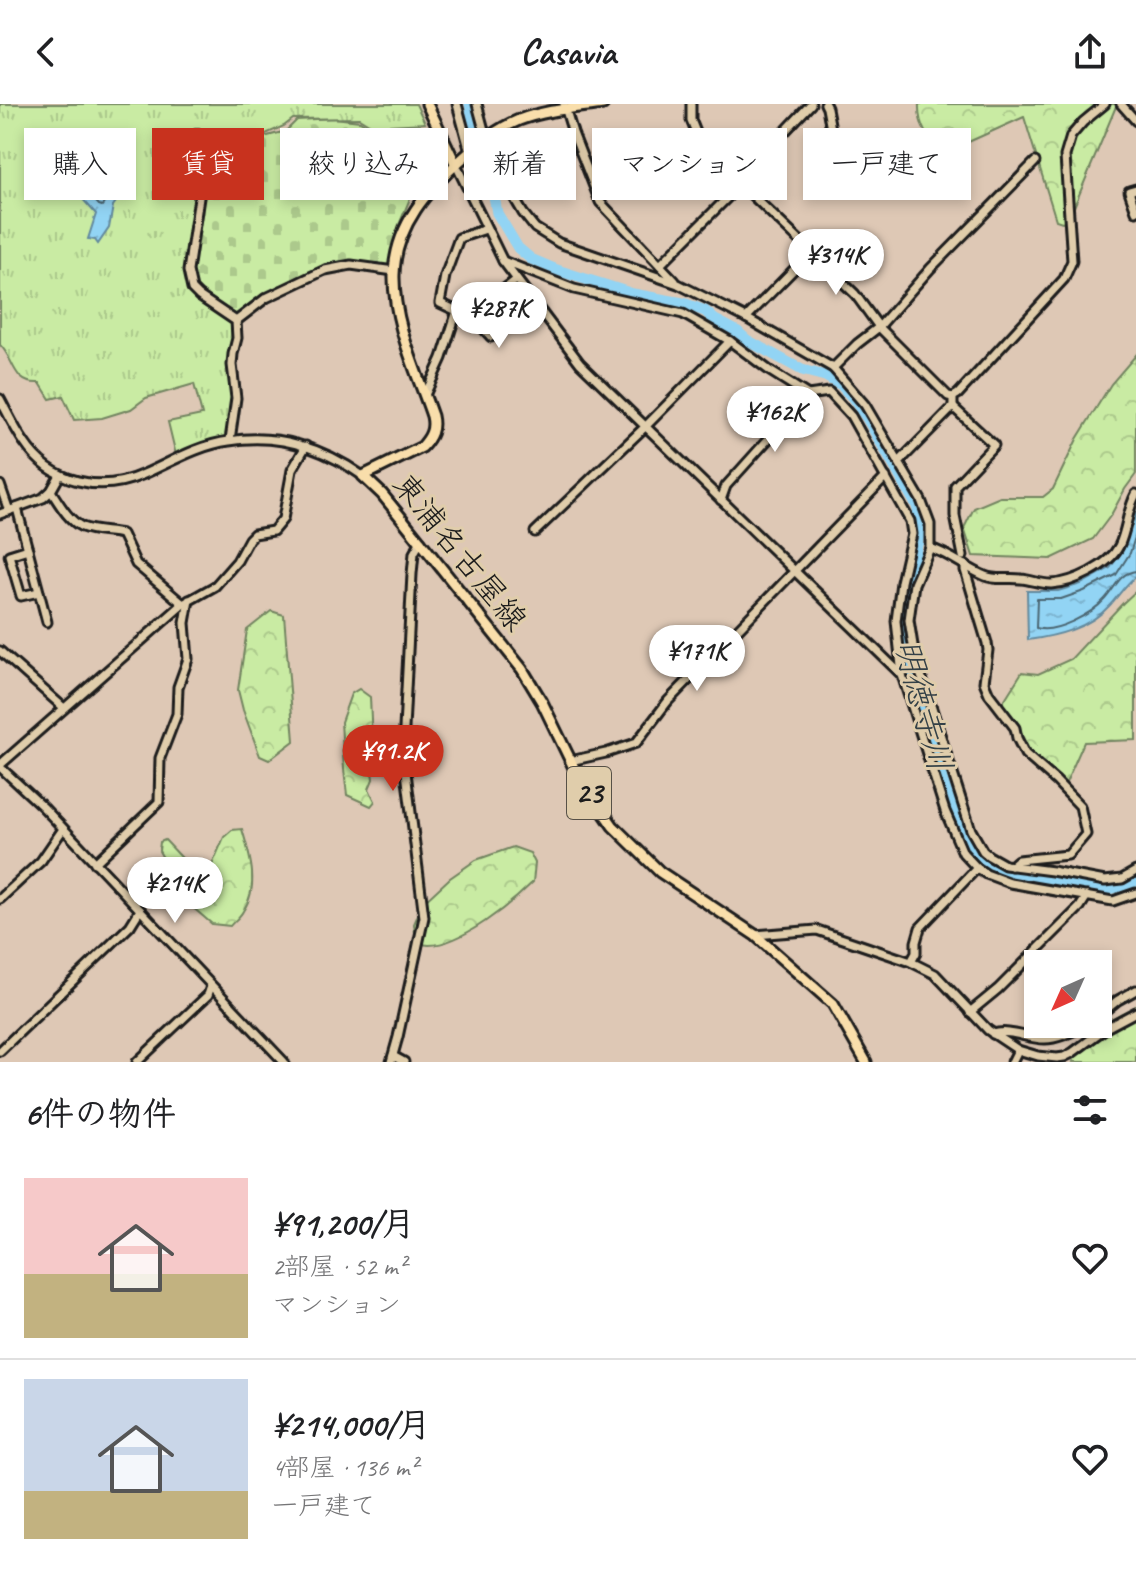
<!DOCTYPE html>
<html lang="ja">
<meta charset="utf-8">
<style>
body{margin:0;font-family:Caveat,"Klee One",sans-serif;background:#f6f6f6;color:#202124;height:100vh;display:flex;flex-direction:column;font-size:30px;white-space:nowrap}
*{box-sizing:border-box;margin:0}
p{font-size:26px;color:#757577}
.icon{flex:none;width:44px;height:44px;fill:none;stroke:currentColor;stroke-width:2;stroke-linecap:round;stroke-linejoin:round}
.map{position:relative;height:958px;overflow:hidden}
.details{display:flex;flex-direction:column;background:#fff;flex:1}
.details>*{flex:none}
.top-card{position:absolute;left:24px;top:24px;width:1088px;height:72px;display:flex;gap:16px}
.needle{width:52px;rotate:225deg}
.fabs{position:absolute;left:1024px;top:846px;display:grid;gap:16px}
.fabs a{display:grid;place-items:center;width:88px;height:88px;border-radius:0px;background:#fff;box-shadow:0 4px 12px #0003;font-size:40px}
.price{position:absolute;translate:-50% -68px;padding:0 18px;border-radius:28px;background:#fff;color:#222;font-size:26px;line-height:52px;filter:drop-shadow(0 2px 4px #0008)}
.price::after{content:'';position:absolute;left:50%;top:48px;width:24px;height:18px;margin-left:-12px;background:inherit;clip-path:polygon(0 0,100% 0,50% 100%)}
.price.selected{background:#c8321e;color:#fff}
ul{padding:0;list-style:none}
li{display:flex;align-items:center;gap:24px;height:200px;padding:0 24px}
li+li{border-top:2px solid #e0e0e0}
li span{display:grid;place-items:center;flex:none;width:224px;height:160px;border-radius:0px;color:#555}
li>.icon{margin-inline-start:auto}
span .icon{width:96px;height:96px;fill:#fffc;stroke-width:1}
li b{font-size:34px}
h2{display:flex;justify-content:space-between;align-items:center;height:96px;padding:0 24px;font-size:34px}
.pill{padding:0 28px;border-radius:0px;background:#fff;box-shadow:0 4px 12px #0003;font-size:28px;line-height:72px}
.pill.selected{background:#c8321e;color:#fff}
header{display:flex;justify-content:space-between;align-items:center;height:104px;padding:0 24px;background:#fff;font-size:36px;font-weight:800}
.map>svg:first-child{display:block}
</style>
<header><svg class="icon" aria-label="back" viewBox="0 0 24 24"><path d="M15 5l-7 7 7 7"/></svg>Casavia<svg class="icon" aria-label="share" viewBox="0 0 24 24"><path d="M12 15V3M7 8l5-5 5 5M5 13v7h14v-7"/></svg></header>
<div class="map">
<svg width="1136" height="958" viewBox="0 0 1136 958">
<defs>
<pattern id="forest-crowns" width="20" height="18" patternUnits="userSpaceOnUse" patternTransform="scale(2)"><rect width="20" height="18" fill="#c9eba3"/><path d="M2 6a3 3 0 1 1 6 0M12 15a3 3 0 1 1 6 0" fill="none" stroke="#acc98c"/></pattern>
<pattern id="cemetery-stones" width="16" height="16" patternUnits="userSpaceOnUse" patternTransform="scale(2)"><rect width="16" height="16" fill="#c9eba3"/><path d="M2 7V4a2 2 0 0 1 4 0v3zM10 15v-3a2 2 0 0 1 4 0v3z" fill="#acc98c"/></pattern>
<pattern id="park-tufts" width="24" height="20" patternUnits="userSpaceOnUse" patternTransform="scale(2)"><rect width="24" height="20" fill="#c9eba3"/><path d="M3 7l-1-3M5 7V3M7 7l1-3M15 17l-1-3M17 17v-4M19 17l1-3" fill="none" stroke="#acc98c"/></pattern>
<pattern id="water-ripples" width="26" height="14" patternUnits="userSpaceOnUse" patternTransform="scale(2)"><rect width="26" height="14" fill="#92d4f4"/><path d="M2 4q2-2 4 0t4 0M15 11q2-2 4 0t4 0" fill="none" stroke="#7db5d1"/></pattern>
</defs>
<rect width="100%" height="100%" fill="#dec8b5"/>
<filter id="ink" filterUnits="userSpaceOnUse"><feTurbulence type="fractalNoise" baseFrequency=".0125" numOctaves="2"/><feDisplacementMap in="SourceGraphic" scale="16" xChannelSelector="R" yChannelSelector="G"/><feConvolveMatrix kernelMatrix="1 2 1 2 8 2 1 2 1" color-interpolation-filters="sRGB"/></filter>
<g filter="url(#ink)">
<g fill="url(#forest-crowns)" stroke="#728460" stroke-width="2">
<path d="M919,0H1117L1069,115L1062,118L1056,116L1024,13L944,49C928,36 918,22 919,0Z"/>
<path d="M1136,251V370L1125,385L1111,411L1093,435L1051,455L973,452L964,424L974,404L1000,393H1043L1053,385L1077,335L1111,280Z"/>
<path d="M1136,487V636L1084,638L1065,681L1020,647L1008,616L1000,603L1022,568L1038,570L1071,555L1123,499Z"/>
<path d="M271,507L284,511L294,637L269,656L260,652L243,606L238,586L247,526Z"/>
<path d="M359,585L370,593L372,637L370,652L373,675L369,685L375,697L371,702L347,691L344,665L341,618L351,590Z"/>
<path d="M242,725C250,752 260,782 243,807C240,813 234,817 230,822L212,820L190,801L159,747L160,738L165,736L196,769L205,771L209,768L224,733L232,726Z"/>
<path d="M513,743L530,749L535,759L533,778C511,800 461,841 429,841C426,841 419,839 416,838L414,820L423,799L450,774L476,756Z"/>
<path d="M1136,902V958H1073C1083,927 1108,916 1136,902Z"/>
</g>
<path fill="url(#cemetery-stones)" stroke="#728460" stroke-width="2" d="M334,14L360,17L371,24L427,23L443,60L411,92L398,123L394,167C380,164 359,157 345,157C313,159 261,193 235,213C216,200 196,194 191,170L208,35L222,30L240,46L249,37L286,27L297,16Z"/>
<path fill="url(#park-tufts)" stroke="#728460" stroke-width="2" d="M0,0H416L425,19L372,22L359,14L293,15L284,22L245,39L240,43L224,28C217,28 210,30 206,37L189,184L234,218L235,232L228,249L232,296L227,334L176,351L168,318L202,311L194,280L146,294L131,305L102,314L74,316L63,292L50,295L40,279C12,281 15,255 0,241Z"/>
<g fill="url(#water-ripples)" stroke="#638a9e" stroke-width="2">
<path d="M100,56L108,67L114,65L120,92L113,102L109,124L98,140L95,136L88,135L96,110L81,93H77L73,79C78,72 89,64 91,57Z"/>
<path d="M1136,402V472C1125,481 1119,491 1110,501C1090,524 1057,532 1028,536L1027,487H1058L1081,480L1110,464L1123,446Z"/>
</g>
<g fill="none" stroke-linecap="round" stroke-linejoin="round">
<g stroke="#4b6672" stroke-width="2">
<path d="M97,68L108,76L111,89L102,102L99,101L82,82L86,75Z"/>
<path d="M1136,430L1130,449L1116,471L1084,487L1061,495H1037L1036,524C1055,530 1092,510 1105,495C1116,483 1119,469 1136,467"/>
</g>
<path stroke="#92d4f4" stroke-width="11" d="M470,0L480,53L489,84L494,92L497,109L518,144L531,155L557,166L633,190L683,199L705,207L715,216L738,228L747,236L802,266L825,272L841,281L853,294L867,314L917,402C928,436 903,469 901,503C899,544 914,585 926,623C935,654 945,686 957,716C959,720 962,722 964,726C969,735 970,745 978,753C993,769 1019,770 1040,774C1072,781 1106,793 1136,777"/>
<g stroke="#1c1c1c" stroke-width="13">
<g id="minor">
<path d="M457,0L470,48"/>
<path d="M477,0L492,56L523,109L535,124L559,139L678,180L746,214L833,264L865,301L921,396L930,420V444L914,480L909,516L915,554L927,589L971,726L983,747L989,752L1005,761L1052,767L1105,777L1122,775L1136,767"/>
<path d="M564,0L573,29L600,98L675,177"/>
<path d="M691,0V16L697,31L706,44L751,90L855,190L879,223L948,292L953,293"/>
<path d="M825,0L827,4L841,79"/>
<path d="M1121,0L1136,17"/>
<path d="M197,30L204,37L206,47L188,167L192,185L199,192L236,217L237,234L233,250L232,261L236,294L230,336"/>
<path d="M456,61L503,157L580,259L902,571"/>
<path d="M738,77L811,0"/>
<path d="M1136,85L1129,87L1136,107"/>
<path d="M503,157L574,185L683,210L730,237L770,267L808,291"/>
<path d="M660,161L741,80"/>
<path d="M457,207L471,211L491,233L534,200"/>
<path d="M471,211L516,176"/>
<path d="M746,214L811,148"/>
<path d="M236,217L266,194L325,166L351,161L394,167"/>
<path d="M833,264L857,240L879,223L930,165L1035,58"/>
<path d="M425,291L442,254L457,207L440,199L445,172L459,134L486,125"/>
<path d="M0,295C8,310 15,325 24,338C51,379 100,390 144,370C171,358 199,341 229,337C278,329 324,344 363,372"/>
<path d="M953,303L994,341L955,382V412L963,452"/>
<path d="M899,358L953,303V293L958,290L1064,175L1072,157L1065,52L1071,32L1083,18L1105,0"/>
<path d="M0,381L9,407"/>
<path d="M51,387C59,399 68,416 82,423C94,428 109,427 122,430L136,460L183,500"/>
<path d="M721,396L726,382L808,291L829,288L851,312L910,417L912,430L901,478L896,517L902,571L945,707L963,749L977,764L986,770L1010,779L1113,797L1136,789"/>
<path d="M17,404L47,518"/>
<path d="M0,410L43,394L51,387L60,371"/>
<path d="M535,428L646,322L730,237"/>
<path d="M930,444C950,450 966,464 985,472C997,477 1009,473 1021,475C1032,476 1040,480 1051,480C1073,479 1109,462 1119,442C1127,426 1127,406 1136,390"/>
<path d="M28,445L9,451L21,492L39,488"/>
<path d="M965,461V466L987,539L988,546L984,578L989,590L1015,624L1017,634L1025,650L1056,677L1080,702L1086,730L1068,751L1018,756L1011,762"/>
<path d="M0,547L64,604"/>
<path d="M570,657L606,649L636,639L668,597L886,373"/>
<path d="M0,661L183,500L215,482L237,457L249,435L254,430L273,427L283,415L292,366L306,342"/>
<path d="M0,663L43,703L284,958"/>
<path d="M95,759L159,698L160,654L177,610L178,583L188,555L185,519L189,496"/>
<path d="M0,795L41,757L63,725"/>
<path d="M755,831L817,826L911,858L935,870L988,926L1018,946L1038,952L1057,954L1064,953L1072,949L1106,924L1136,908"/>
<path d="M911,858L916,849V838L920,824L977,764"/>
<path d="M970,908L998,885L1080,803L1087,792"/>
<path d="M1098,912L1118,896L1136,886"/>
<path d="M993,930C1011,925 1027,935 1045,935C1059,935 1075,926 1088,920"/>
<path d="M0,947L130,822L140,806"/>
<path d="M393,952L404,958"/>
<path d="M137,958L208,891L211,882"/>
<path d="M391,958L398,933L424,813L403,644L412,470L414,449L421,437"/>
<path d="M1012,958L1018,946"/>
</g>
</g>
<g stroke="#1c1c1c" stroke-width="15">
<g id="major">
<path d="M427,0L456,61"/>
<path d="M603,0C575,4 545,6 519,16C497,25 480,39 463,54C428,85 395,121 394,171C393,219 417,268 432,312C435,325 431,333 422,343L363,372L382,390L399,411L522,565L542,598L577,670L613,722L660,768L755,831L833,900L866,958"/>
</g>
</g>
<use href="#minor" stroke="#e0cdab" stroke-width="7"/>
<use href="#major" stroke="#f9deab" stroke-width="9"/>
</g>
</g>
<g text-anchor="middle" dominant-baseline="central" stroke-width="6" stroke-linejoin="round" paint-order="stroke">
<rect fill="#e0cdab" stroke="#575147" stroke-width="2" x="567" y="663" width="44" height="52" rx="6"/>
<g font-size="30" font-weight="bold" fill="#1c1c1c">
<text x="589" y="689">23</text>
</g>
<g font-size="32" fill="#1c1c1c" stroke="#e0cdab">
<text transform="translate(460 448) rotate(51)">東浦名古屋線</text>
</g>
<g font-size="34" font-style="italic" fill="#344147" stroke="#e0cdab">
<text transform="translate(924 601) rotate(75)">明徳寺川</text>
</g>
</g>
</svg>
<div class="fabs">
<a><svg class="needle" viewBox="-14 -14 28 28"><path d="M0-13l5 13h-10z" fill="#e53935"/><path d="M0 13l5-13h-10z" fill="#757577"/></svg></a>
</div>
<b class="price" style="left:836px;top:193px">¥314K</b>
<b class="price" style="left:499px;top:246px">¥287K</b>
<b class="price" style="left:775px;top:350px">¥162K</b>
<b class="price" style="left:697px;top:589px">¥171K</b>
<b class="price selected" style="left:393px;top:689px">¥91.2K</b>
<b class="price" style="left:175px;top:821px">¥214K</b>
<div class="top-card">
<a class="pill">購入</a>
<a class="pill selected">賃貸</a>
<a class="pill">絞り込み</a>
<a class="pill">新着</a>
<a class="pill">マンション</a>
<a class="pill">一戸建て</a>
</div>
</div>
<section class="details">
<h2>6件の物件<svg class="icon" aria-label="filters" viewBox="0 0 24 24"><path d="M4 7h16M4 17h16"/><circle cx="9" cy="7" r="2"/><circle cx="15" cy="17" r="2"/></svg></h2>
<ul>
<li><span style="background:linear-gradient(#f6c9c9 60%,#c2b280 0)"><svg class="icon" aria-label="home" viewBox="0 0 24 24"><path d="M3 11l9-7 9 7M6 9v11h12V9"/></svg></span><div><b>¥91,200/月</b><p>2部屋 · 52 m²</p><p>マンション</p></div><svg class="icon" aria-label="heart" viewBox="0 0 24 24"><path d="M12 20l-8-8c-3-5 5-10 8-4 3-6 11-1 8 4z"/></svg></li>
<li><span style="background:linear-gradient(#c9d6e8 70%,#c2b280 0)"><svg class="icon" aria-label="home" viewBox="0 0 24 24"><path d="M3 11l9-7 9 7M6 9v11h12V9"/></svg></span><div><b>¥214,000/月</b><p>4部屋 · 136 m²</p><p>一戸建て</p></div><svg class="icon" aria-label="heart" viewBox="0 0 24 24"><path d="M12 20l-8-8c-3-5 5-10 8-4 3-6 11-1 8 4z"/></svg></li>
</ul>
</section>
